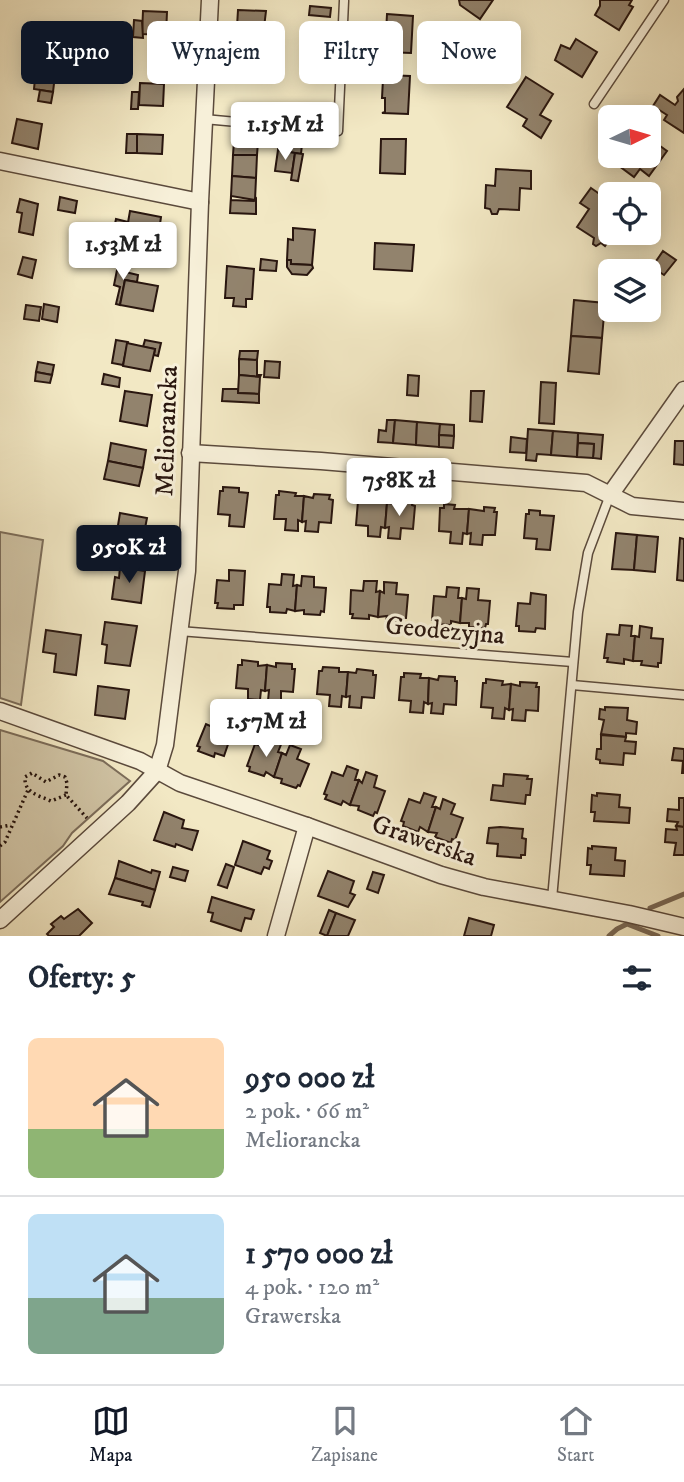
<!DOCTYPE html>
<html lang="pl">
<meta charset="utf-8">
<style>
body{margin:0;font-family:"IM FELL DW Pica",serif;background:#f2f2f3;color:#1f2937;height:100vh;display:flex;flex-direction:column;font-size:26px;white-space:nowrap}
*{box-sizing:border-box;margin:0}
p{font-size:23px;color:#747a83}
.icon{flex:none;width:38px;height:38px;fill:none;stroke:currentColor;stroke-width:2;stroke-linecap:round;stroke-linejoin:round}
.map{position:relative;height:936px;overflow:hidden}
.drawer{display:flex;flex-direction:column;background:#fff;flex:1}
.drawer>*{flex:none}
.hud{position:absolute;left:21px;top:21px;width:642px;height:63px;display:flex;gap:14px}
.needle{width:46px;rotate:85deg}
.controls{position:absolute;left:598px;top:105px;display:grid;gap:14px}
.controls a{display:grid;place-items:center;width:63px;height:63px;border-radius:10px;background:#fff;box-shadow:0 4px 18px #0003;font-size:35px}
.price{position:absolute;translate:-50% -60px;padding:0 16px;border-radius:7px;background:#fff;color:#222;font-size:23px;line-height:46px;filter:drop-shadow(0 2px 4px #0008)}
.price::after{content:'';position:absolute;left:50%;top:42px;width:21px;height:16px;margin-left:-10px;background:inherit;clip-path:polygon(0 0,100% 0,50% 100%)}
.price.active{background:#111827;color:#fff}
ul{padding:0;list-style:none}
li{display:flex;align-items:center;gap:21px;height:175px;padding:0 28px}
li+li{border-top:2px solid #e0e1e3}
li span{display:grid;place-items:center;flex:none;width:196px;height:140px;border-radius:10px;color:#555}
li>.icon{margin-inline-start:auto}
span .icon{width:84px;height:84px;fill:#fffc;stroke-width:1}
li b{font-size:30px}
h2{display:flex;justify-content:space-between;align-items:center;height:84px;padding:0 28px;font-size:30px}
.pill{padding:0 24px;border-radius:10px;background:#fff;box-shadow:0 4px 18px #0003;font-size:24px;line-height:63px}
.pill.active{background:#111827;color:#fff}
.menu{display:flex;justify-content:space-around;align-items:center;height:98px;border-top:2px solid #e0e1e3;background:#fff;font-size:19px;color:#747a83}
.menu a{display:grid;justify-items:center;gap:4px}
.menu .active{color:#111827}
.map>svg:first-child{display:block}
</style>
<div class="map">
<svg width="684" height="936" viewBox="0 0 684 936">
<rect width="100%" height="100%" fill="#f2e8c4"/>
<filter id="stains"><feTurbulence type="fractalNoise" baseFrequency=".00286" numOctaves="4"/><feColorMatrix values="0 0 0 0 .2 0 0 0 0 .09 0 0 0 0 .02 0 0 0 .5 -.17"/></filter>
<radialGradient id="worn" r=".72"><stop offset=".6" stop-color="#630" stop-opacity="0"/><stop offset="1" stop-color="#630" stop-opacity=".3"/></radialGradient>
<g fill="#d0c4a5" stroke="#7c6d5a" stroke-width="2">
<path d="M0,532L43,540L21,705L0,698Z"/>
<path d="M0,730L103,761L130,781L72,833L63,846L0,902Z"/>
</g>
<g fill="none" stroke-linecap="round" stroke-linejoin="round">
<g stroke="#796956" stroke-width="5">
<path d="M650,908L684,894"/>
<path d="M609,936L617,929L627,924L658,936"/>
</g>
</g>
<g fill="#92836d" stroke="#29160f" stroke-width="2">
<path d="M459,0H493L480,19L460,5Z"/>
<path d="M632,0L629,5L633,7L619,30L595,15L600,6V0Z"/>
<path d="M310,6L331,8L330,17L309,15Z"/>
<path d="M238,10L266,11L262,44L236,43Z"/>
<path d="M143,11L167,12L166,35L142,34Z"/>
<path d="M387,14L413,16L411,53L385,52Z"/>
<path d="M134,20L142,21L143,38L133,37Z"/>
<path d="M576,39L597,52L582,77L555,60L561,45L570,49Z"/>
<path d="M42,73L55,75L53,92L34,89L35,79L41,80Z"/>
<path d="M386,75L410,76L408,114L382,113L385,112V98H382L383,79H386Z"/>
<path d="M526,77L553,94L540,115L551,121L541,138L523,126L527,119L507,107Z"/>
<path d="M140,83L164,84L163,106L139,105Z"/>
<path d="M684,89V133L664,120L667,115L653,106L660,95L675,105L678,101L677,97Z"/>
<path d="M40,90L53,92L51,103L38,101Z"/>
<path d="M132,92H139L138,109H131Z"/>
<path d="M17,119L42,124L38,149L12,143Z"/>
<path d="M127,134H137V153H126Z"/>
<path d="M137,134L163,135L162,154L137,153Z"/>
<path d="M649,138L667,151L649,176L640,169L634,177L611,160L614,156H649Z"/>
<path d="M381,139H406L405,174L380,173Z"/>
<path d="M279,140L302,144L301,154L278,150Z"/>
<path d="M234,141L258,142L257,155H233Z"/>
<path d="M278,150L295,153L292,173L275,171Z"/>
<path d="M295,153L303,154L298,181L291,180Z"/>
<path d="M233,155H257L256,178L232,176Z"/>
<path d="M496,169L531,171V189L520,188L519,210L499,209L497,214H492L490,209L485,208L486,185L495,186Z"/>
<path d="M232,176L256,178L255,200L231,196Z"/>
<path d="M591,188L611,202V233H614L605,246L601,243L596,246L593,244L594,238L577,227L589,209L580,203Z"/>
<path d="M231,196V200L254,201L256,199V214L230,213Z"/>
<path d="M60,197L77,201L75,213L58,210Z"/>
<path d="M20,199L38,204L33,235L19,232L22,213L17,212Z"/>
<path d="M130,211L161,217L160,224L167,226L163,242L126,234Z"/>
<path d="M116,219L128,222L124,241L112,238Z"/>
<path d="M293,228L315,230L312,265L291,264V260H287L288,239L293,240Z"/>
<path d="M375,243L414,245L412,271L374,269Z"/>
<path d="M663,251L676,260L664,275L652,267Z"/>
<path d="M23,257L36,260L32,278L18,274Z"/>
<path d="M261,259L277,261L276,271L260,270Z"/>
<path d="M287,260H291V264L312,265L313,268L307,275L292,274L287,267Z"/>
<path d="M227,266L254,269L252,299H246V307L233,306L234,298H225Z"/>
<path d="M117,270L138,275L137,282L125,280L120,305L116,304L120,287L114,285Z"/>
<path d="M125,280L158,286L153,311L120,305Z"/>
<path d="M574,300L605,303L602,338L571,336Z"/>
<path d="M44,304L59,307L57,322L42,319Z"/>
<path d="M26,305L41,307L39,321L24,319Z"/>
<path d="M571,336L602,338L599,374L568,371Z"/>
<path d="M116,340L128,342L123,365L112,363Z"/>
<path d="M145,340L161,343L158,356L154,355L155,349L143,347Z"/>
<path d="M127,343L155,349L150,371L123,366Z"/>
<path d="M240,351H258L257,360L239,359Z"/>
<path d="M239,359L257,360V375H261L260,377L239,375Z"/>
<path d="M265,361L280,362L279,378L264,377Z"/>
<path d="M38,362L54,365L52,375L36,372Z"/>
<path d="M36,372L52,375L50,383L35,381Z"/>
<path d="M104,374L120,378L119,387L102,384Z"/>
<path d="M239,375L260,377L259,394L238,393Z"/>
<path d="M408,375L419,376L418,396L407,395Z"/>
<path d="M541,382L556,383L554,424L539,423Z"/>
<path d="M223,389H238V393L259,394V403L222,401Z"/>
<path d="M125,391L152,395L147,426L120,421Z"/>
<path d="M471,391H484L482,422L470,421Z"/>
<path d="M387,420H395L393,443L378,442L379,430L386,431Z"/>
<path d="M395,420L417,422L416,445L393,443Z"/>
<path d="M417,422L440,424L439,447L416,445Z"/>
<path d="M440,424L454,425V436L439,435Z"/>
<path d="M528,429L553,431L551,455L537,454L536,461L526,460Z"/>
<path d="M553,431L578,433L577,457L551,455Z"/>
<path d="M578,433L603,435L601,459L593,458L594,444L578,443Z"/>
<path d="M439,435L454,436L453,448L439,447Z"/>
<path d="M511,437L527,439L526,453L510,452Z"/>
<path d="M675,441H684V465L674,464Z"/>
<path d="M111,443L146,450L143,468L108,461Z"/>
<path d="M578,443L594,444L593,458L577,457Z"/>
<path d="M108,461L143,468L139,486L104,479Z"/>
<path d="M223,487L239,488V492L248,493L244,527L229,526L230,515L218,514L220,491H223Z"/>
<path d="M279,491L296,493L295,496H304L302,522L298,520V531L285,530L286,519H274L276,495H279Z"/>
<path d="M314,494L330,495L329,499L333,500L331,523L319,522L318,532L305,531L306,521L302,522L304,496L313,498Z"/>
<path d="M362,498L378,499V503H387L385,528L381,527L380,537L368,536V526L356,525L358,501L361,502Z"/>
<path d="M396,500L412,501V505L415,506L413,529L401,528L400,539L388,538L389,527L385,528L387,503L396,504Z"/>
<path d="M444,504L455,505L454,509H469L467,534L463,533L462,544L450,543L451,532L439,531L440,508H444Z"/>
<path d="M484,507L495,508L494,512H497L495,535H483L482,545L470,544L471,533L467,534L469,509L484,511Z"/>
<path d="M529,510L540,511V515L554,516L550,550L536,549L537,539L524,538L526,514H529Z"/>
<path d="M120,513L147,518L141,549L115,544Z"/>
<path d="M616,533L637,535L634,570L612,569Z"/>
<path d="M637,535L658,537L655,572L634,570Z"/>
<path d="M680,538L684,539V581L677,580Z"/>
<path d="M120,567L145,571L141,603L112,599L115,577L119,578Z"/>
<path d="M229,570L245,571L243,605H234V609L217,608L218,603H215L217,580L229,581Z"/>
<path d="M282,574L294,575L293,586L297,585L295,611L287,609L286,613L270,612V607H267L269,584L281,585Z"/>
<path d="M302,576L314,577V587L326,588L324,612L321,611L320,615L304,614V610L295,611L297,585L301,586Z"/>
<path d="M364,581H377L376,592L380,591L378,617L369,615V619L352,618L353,614H350L351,590L363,591Z"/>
<path d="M384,582L397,583L396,594L408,595L406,618H403V622L386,621L387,616L378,617L380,591L384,593Z"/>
<path d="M447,587L459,588L458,598H462L460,623L451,621V625L435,624V620H432L434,596L446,597Z"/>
<path d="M467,588L479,589L478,600L490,601L488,624H486L485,628L469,627V623H460L462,598L466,599Z"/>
<path d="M531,593L546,595L545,629L536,628L535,632L519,631V626H516L518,603L530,604Z"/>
<path d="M105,622L137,626L130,666L105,663L107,645L102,644Z"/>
<path d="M620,625L632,626L631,636H635L633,661L624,659V664L607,662L608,658H604L607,634L619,635Z"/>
<path d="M640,626L652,628L651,638L663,639L661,663H658V667L641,665L642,661H633L635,636L639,637Z"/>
<path d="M46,630L81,635L76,675L54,672L56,654L43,652Z"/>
<path d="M242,660L258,662V666L267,665L265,691L261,690L260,700L248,699V689L236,688L238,665H242Z"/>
<path d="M276,663L292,664V669H295L293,692L281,691V702L268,701L269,690L265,691L267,665L276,667Z"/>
<path d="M323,667L339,668V672H348L346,697L342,696L341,707L329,706L330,695L317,694L319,671H322Z"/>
<path d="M357,669L373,671V675H376L374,698L362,697L361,708L349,707L350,696L346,697L348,672L356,673Z"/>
<path d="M404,673L421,674L420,678H429L428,704L424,702L423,713L410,712L411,701L399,700L401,677H404Z"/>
<path d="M439,676L455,677V681H457L456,705L444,704L443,714L431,713L432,703L428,704L429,678L438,680Z"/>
<path d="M486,679L503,681L502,685L511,684L509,710L505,708L504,719L492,718L493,708L481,707L483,683H486Z"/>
<path d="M520,682L537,683L536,687H539L538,711L526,710L525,721L512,720L513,709L509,710L511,684L520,686Z"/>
<path d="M98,686L129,690L125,719L95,715Z"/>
<path d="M605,707L628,708L627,720L637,722L636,734L626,733V737L601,734L604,720L599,719L600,709L605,710Z"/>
<path d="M220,719L235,724L224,756L215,753L214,757L198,751L200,747L197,746L206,724L217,729Z"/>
<path d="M601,735L626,737L625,741L636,742L635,754L624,753L623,765L600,763V760L596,759L597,749H601Z"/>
<path d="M271,738L282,742L278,752L282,753L274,777L266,772L264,776L249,771L250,767L247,766L255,744L267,748Z"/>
<path d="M290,745L301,749L297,759L309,764L300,786L298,785L296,788L281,783L282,779L274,777L282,753L286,755Z"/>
<path d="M674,748L684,749V773H682L683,761L672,760Z"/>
<path d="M347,766L358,770L355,780H359L350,805L343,801L341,805L325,799L327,795L324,794L332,772L343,776Z"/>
<path d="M366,772L377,776L374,787L385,791L377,813L375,812L373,816L358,810L359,806L350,805L359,780L362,783Z"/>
<path d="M504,774L528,776L527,779H532L530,795H526L525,804L491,800L493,785L503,786Z"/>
<path d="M424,793L436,797L432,807H436L428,832L420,827L418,832L403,826L404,822L401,821L409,799L420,803Z"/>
<path d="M597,793L620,795L619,807L630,808L629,823L594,821L595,812H591L592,795L597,796Z"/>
<path d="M679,798H684V827L676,826L678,822L667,821L668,809L679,810Z"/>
<path d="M443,799L455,804L451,814L463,818L455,840L452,839L451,843L435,837L437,833L428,832L436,807L440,809Z"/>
<path d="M164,812L184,820L182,828L198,831L192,850L176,844L175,847L154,840Z"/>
<path d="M676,826L684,827V855H674L676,843L665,842L666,829L677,830Z"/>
<path d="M500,827L523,829L522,838L526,839L525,855H521V858L497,856L498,844L487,843L489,828Z"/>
<path d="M243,841L270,851L267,859L272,861L269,869L264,867L261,874L235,865Z"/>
<path d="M592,846L616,848L615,860L625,861L624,876L590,874L591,865H587L588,848L592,849Z"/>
<path d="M119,861L151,873L152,870L160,872L155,890L115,878Z"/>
<path d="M226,864L234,867L227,888L218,885Z"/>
<path d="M173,867L188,871L185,881L170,877Z"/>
<path d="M328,871L354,881L350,893L355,895L348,907L318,896Z"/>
<path d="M373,872L384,875L378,893L367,889Z"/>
<path d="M115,878L155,890L150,907L142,905L143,902L109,894Z"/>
<path d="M212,897L254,910L251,919L245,918L241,931L211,921L213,913L208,912Z"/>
<path d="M78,909L92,923L79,936H49L47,934L54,927L51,924L61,916L64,919Z"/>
<path d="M329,910L336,913L327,936L320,933Z"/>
<path d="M336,913L355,920L348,936H327Z"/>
<path d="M469,918L494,925L491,936H464Z"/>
</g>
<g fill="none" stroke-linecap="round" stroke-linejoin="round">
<g stroke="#5b4a3c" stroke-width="11">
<g id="lane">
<path d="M594,104L664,0"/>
<path d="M204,119L338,131L344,1"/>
<path d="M179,631L573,662"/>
<path d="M572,685L684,695"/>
<path d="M552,899L578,612L588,553L610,495"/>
</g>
</g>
<g stroke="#5b4a3c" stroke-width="19">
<g id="street">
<path d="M0,161L200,202"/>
<path d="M190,453L321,461L586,483L610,495L684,390"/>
<path d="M610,495L632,506L684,511"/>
<path d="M0,711L140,761L180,783L307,826L441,875L484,887L629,914L684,927"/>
<path d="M0,920L128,803L157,771L165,745L187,571L200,202L210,0"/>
<path d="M276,936L307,826"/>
</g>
</g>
<g stroke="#29160f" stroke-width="3.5" stroke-dasharray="2 3.5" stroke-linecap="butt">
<path d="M66,795L51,801C38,795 24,793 25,777L32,773L46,782L59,775L65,777L67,783L66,795L87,818"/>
<path d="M0,827L11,825"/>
<path d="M0,846L5,842L28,790"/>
</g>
<use href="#lane" stroke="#f7f0d9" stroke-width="8"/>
<use href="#street" stroke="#f7f0d9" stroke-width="16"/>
</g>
<g text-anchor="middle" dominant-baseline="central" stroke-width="6" stroke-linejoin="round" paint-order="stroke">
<g font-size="26" fill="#29160f" stroke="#f7f0d9">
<text transform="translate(167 431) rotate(-88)">Meliorancka</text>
<text transform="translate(445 631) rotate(5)">Geodezyjna</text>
<text transform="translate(424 841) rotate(19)">Grawerska</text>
</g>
</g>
<rect width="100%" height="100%" filter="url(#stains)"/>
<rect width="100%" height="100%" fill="url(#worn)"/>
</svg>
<div class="controls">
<a><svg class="needle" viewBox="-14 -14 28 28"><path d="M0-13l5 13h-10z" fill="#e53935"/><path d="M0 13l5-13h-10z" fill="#747a83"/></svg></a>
<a><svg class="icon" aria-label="locate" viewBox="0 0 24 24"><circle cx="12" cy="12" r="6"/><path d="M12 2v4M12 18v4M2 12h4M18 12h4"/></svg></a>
<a><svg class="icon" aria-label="layers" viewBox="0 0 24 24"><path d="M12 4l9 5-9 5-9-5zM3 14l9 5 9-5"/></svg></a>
</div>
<b class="price" style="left:285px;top:162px">1.15M zł</b>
<b class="price" style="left:123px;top:282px">1.53M zł</b>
<b class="price" style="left:399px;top:518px">758K zł</b>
<b class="price active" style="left:129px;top:585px">950K zł</b>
<b class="price" style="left:266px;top:759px">1.57M zł</b>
<div class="hud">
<a class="pill active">Kupno</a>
<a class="pill">Wynajem</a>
<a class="pill">Filtry</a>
<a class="pill">Nowe</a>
</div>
</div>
<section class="drawer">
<h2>Oferty: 5<svg class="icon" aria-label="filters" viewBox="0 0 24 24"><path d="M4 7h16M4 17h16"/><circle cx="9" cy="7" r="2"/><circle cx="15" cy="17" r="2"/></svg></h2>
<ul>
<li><span style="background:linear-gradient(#ffd9b3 65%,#8fb573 0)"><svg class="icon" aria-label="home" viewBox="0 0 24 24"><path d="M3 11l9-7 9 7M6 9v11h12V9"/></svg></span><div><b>950 000 zł</b><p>2 pok. · 66 m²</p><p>Meliorancka</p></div></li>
<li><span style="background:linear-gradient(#bfe0f5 60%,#7fa58c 0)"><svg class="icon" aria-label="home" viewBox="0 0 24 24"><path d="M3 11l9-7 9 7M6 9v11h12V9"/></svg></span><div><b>1 570 000 zł</b><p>4 pok. · 120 m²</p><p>Grawerska</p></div></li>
</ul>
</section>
<nav class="menu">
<a class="active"><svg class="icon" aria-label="map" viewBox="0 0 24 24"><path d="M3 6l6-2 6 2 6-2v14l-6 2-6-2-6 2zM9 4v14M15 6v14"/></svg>Mapa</a>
<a><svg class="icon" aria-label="saved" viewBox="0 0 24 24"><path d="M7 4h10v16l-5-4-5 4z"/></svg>Zapisane</a>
<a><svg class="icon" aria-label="home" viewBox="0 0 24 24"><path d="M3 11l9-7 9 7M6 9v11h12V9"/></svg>Start</a>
</nav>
